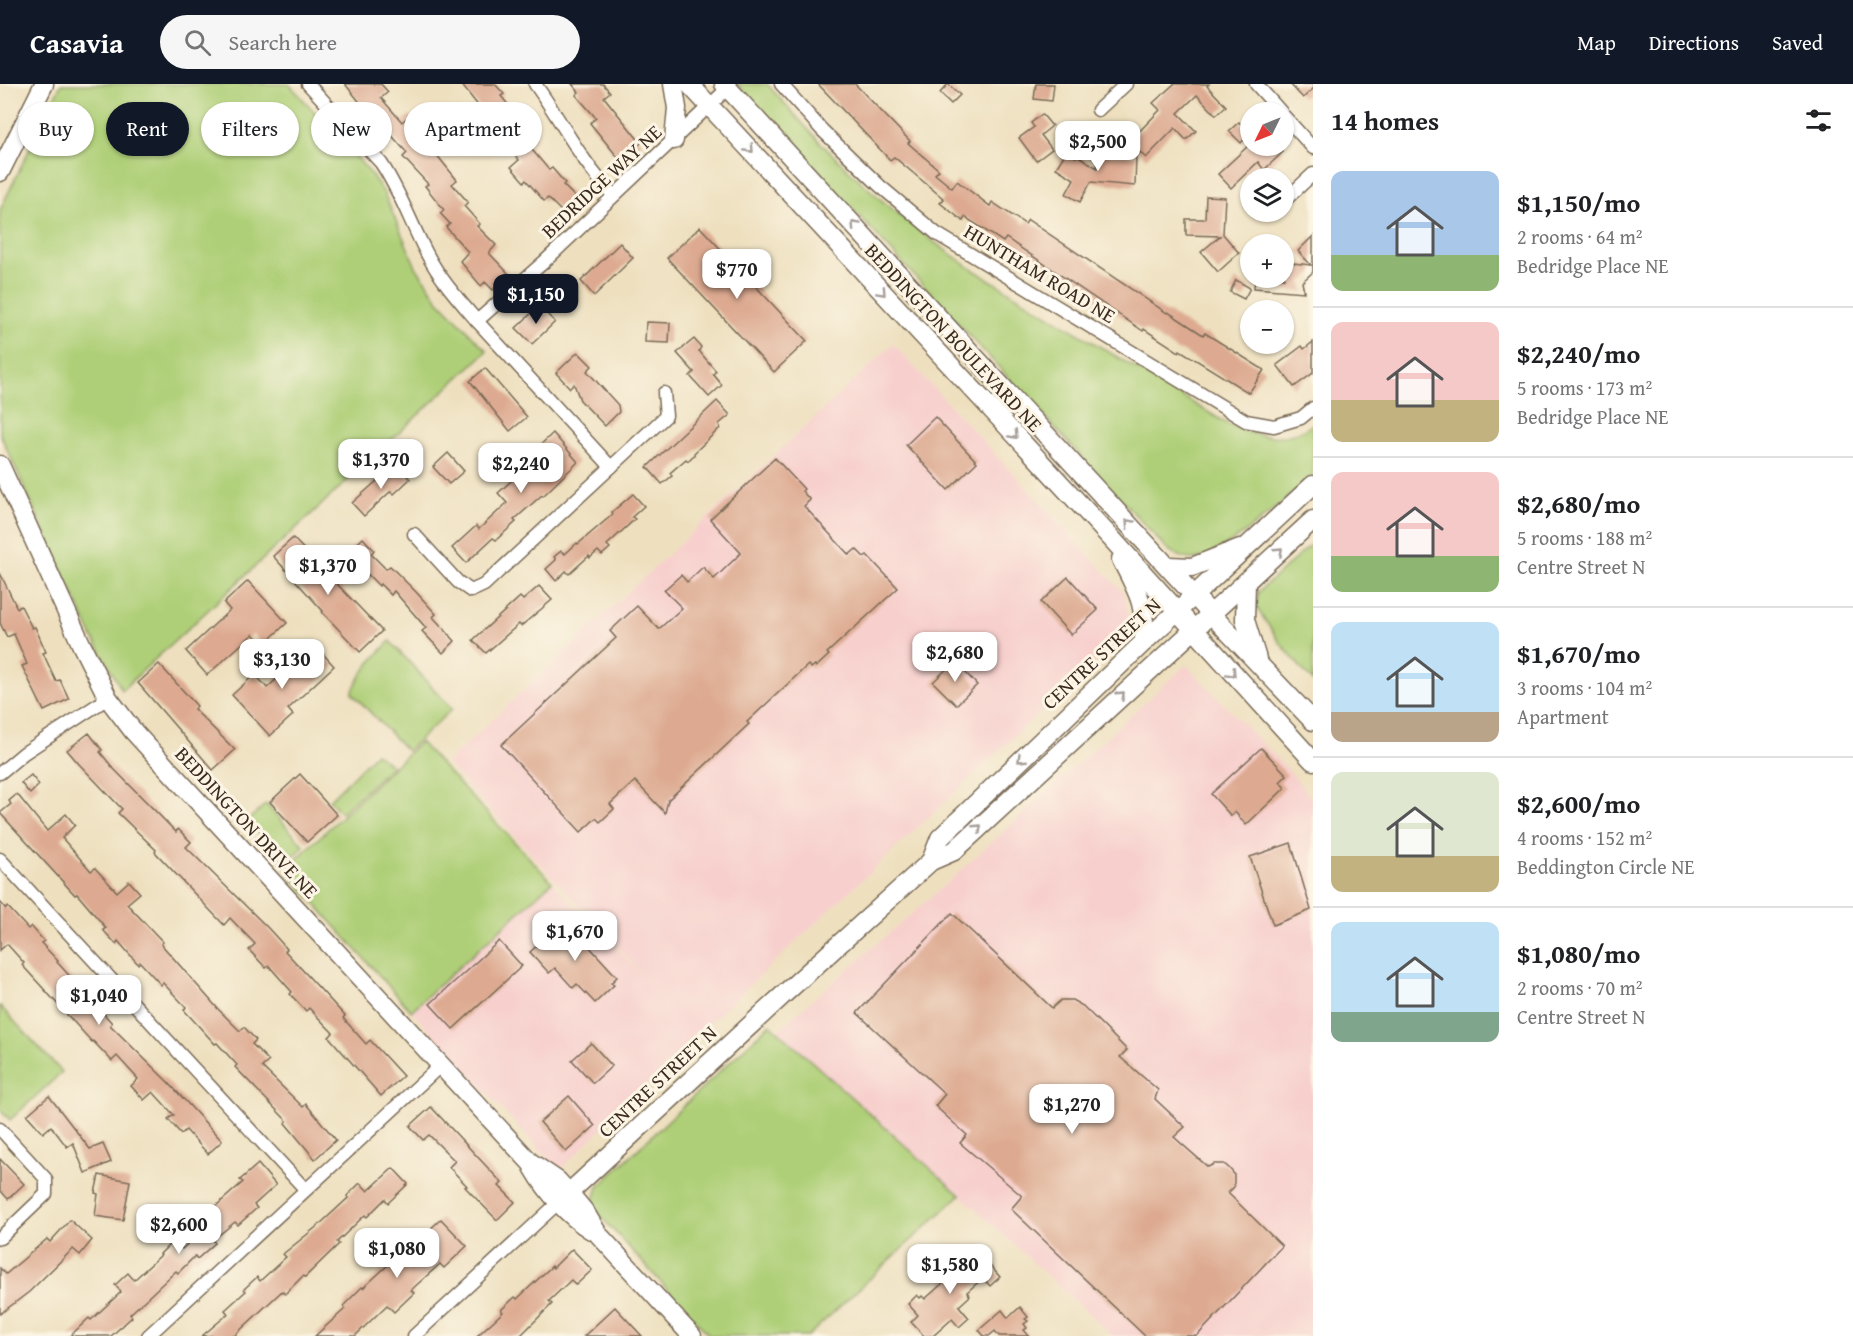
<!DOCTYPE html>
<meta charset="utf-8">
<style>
body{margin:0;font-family:"Gentium Book Plus",serif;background:#f6f6f6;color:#202124;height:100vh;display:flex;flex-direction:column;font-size:22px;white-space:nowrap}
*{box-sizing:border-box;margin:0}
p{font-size:20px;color:#757577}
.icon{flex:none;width:33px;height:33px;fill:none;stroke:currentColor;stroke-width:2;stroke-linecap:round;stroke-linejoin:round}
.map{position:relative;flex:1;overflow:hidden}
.details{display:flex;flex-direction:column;background:#fff;width:540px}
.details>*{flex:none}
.top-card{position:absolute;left:18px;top:18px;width:570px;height:54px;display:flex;gap:12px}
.needle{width:39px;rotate:227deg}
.tools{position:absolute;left:1240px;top:18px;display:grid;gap:12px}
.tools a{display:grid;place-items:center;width:54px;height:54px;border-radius:50%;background:#fff;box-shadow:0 2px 4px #0004;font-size:30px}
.price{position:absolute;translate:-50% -51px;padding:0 14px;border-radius:12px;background:#fff;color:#222;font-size:20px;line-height:39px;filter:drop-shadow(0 2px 3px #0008)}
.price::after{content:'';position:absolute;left:50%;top:36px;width:18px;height:14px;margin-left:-9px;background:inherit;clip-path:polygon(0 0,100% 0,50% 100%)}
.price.current{background:#111827;color:#fff}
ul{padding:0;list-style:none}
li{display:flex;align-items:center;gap:18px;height:150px;padding:0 18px}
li+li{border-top:2px solid #e0e0e0}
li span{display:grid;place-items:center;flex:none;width:168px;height:120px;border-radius:12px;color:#555}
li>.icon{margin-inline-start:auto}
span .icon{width:72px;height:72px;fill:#fffc;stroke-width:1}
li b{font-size:26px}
h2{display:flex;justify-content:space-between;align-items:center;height:72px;padding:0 18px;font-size:26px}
.chip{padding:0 21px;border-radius:27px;background:#fff;box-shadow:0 2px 4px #0004;font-size:21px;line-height:54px}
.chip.current{background:#111827;color:#fff}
header{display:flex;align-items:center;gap:36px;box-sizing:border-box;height:84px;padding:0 30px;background:#111827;color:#fff}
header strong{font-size:28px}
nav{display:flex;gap:33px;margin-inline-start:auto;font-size:21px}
.search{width:420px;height:54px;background:#f6f6f6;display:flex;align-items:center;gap:15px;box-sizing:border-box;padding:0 21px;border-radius:33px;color:#757577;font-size:22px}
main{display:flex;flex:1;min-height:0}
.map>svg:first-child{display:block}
</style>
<header>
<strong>Casavia</strong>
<div class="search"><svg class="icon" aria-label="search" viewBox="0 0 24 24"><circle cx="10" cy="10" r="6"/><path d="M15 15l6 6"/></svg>Search here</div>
<nav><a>Map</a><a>Directions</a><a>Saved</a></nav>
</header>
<main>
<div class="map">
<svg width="1313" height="1252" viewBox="0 0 1313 1252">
<rect width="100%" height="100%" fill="#fcf5e5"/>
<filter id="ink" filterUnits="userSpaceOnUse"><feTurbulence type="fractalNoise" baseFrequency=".0167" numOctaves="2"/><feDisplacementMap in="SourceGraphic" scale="12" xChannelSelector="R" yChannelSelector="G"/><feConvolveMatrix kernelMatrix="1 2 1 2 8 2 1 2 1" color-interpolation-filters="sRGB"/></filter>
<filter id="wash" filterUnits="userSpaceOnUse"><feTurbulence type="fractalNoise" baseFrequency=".008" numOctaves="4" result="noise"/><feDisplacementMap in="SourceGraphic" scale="24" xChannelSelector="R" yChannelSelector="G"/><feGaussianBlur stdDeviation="1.35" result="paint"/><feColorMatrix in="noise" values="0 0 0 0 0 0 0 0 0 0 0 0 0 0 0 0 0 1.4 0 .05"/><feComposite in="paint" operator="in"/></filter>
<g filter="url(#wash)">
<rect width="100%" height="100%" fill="#eee0bf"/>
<g fill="#f7d0cd">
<path d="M893,260L1124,509L1131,543L698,950L559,1087L411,927L552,798L667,916L446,679Z"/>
<path d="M1186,581L1290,688L1313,716V1252H1113L960,1111L778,946L948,798Z"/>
</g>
<g fill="#aecf77" stroke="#747c4a" stroke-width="1.5">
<path d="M61,0H289L367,85L383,107L416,183L439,217L487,267L122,606L93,554L0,350V126Z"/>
<path d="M737,0H767C789,24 810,49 833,71C876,114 922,151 972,185L1226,339C1253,353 1287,360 1313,340V391C1290,412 1221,475 1192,475C1181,475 1175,470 1166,464Z"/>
<path d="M1313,459V598L1281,560L1256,523L1258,508Z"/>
<path d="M390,557L452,625L407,667L352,609C360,588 375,573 390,557Z"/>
<path d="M420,658L552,798L411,927L285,786Z"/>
<path d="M376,669L392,682L341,729L329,716Z"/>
<path d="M266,720L304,762L285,779L247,737Z"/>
<path d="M0,922L62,988L10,1036L0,1026Z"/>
<path d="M770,940L960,1111L808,1252H710L592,1123L598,1103Z"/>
</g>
<g id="blocks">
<g fill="#ddaa91">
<path d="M345,0H381L388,8L381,14L402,38L410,31L423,46L419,49L457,96L452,100L468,118L464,122L480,140L477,142L496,161L489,169L509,190L493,206L485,198L481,202L460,177L468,168L446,143L450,140L440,129L444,126L425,102L428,100L403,73L407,69L388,47L385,49Z"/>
<path d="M461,0H495L504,10L501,12L535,54L528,61L549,86L552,84L565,99L563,101L584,122L570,136L548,114L544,117L526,96L524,98L511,83L519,76L502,57L504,56L485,35L487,33Z"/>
<path d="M572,0H603L610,8L604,13L641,59L620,76L590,39L596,34L576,11L579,8Z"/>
<path d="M818,0H855L910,57L908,59L939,86L935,90L952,104L957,97L990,122L992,118L1025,140L1028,136L1167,229L1168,228L1203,251L1205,249L1264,286L1249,309L1180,266L1179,268L1144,245L1143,247L1006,154L1003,158L965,133L963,137L940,119L944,115L894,73L890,76Z"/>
<path d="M948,0L960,11L951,20L940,9Z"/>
<path d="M1036,0H1054L1052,17L1034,15Z"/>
<path d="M1174,0H1209L1207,2L1226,22L1216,31L1197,11L1178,29L1196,47L1186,56L1175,44L1146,74L1129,58L1160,26L1153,19Z"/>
<path d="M1290,0H1313V5L1303,14Z"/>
<path d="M1042,30L1052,42L1041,51L1052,65L1036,77L1019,54L1034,43L1031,39Z"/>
<path d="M1239,38L1250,49L1241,59L1229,47Z"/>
<path d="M1248,62H1277L1283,68L1264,86L1258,78L1231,104L1218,90Z"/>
<path d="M1066,68L1076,73L1077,71L1097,84L1098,70L1136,72L1135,102L1091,98L1080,118L1066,110L1074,95L1056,84Z"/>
<path d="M1206,112L1225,113L1223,150L1239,169L1218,188L1201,168L1220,152L1186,151V135H1205Z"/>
<path d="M700,143L807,257L774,288L667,174Z"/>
<path d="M1313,152V188L1302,198L1304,208L1254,204L1255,194H1284V178L1311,181L1298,167Z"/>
<path d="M620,159L633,174L594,212L581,197Z"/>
<path d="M1236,196L1250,204L1244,215L1230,208Z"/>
<path d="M539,222L555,238L532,260L516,244Z"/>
<path d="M646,238L670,239L669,259L645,258Z"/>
<path d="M694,255L701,263L699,267L716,287L713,290L722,301L709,313L690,292L694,288L677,269Z"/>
<path d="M1313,258V289L1294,303L1277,281L1302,262L1304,265Z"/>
<path d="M578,268L592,282L587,287L618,321L619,328L605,342L580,316L574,300L570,304L556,289Z"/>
<path d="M485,284L527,333L510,347L470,297Z"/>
<path d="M717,317L730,331L719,340L720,344L694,369V371L688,377L686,375L670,389L672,392L662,400L647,383Z"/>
<path d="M935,333L977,378L948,406L906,361Z"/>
<path d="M553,349L578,378L543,412L542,411L514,436L516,438L496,456L493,454L466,479L452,464L476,442L479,445L507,419L498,409L521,388L519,386L539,368L536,365Z"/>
<path d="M448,369L464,387L449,400L433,383Z"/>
<path d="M775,374L804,405L802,407L810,416L804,422L849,471L856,465L864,473L867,471L898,504L827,569L829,571L816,583L815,581L811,584L808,581L747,638L749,640L668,716L665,729L635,697L610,720L614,725L600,738L596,734L581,748L501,661L616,554L610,547L637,522L659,545L682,524L664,506L681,491L687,498L703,483L714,495L741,469L710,435Z"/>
<path d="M396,380L410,395L394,410L391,407L364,432L352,419Z"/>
<path d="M633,410L644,422L632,433L635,435L607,461L610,464L602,471L598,467L590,474L589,472L569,490L566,487L556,497L546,485L556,476L554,473L561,467L565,470L577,459L578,460L613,430L612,428Z"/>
<path d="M293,454L382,547L360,568L322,528L323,527L273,472Z"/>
<path d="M363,454L374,466L371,470L386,485L390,482L417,509L436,530L433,533L455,557L443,569L422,547L426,544L394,507L391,511L380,500L379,502L347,469Z"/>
<path d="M0,489L17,524L21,522L32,544L35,543L46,568L43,569L56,597L60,596L69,615L44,627L22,582L27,580L14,550L7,553L0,539Z"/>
<path d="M1068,493L1098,526L1071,551L1041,518Z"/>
<path d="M248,497L287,539L263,561L253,550L207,591L186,567L230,526L224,519Z"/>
<path d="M539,502L552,516L521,542L519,540L486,569L473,556L520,513L523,516Z"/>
<path d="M314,560L334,582L288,625L293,631L270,652L232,611L255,590L267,604Z"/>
<path d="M955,577L977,601L956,621L933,598Z"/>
<path d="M159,580L197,622L194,625L235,666L213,686L138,599Z"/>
<path d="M89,649L102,666L100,668L113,684L176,748L178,745L191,758L186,763L268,844L287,865L285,867L345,932L343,934L366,960L370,956L403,992L381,1012L329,953L333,949L309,924L306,927L290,910L292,908L269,882L266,884L249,866L255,860L230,834L224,841L155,768L156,766L118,729L122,725L79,680L67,666Z"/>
<path d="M1261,664L1287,691L1280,698L1285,704L1246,741L1235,728L1231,732L1211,710Z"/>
<path d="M300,690L337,731L307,758L270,718Z"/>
<path d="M31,691L39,701L30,710L21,699Z"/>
<path d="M17,710L47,747L66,730L75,741L62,754L91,787L95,784L117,808L129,797L140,809L127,820L163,858L161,860L219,926L240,947L244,943L256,956L252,960L269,977L262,983L303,1023L306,1020L336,1056L315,1075L285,1039L287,1037L235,983L237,981L217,959L215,960L184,926L186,923L163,899L161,901L140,878L138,880L118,857L116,860L103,846L106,844L77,810L75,811L0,729L11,720L9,717Z"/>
<path d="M1291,759L1311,826L1273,841L1250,773Z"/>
<path d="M0,818L6,825L8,823L28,845L31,842L44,857L41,859L58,877L57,878L112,939L110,941L169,999L222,1057L208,1070L186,1046L181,1050L168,1035L174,1031L153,1008L144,1016L131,1002L138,995L117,972L112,977L93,957L92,958L22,881L24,879L7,860L0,866Z"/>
<path d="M952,829L1052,924L1061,916H1072L1083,922L1127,966L1120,973L1158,1006L1155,1015L1185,1043L1174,1053L1208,1083L1214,1080H1224L1229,1084L1234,1090V1103L1228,1109L1282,1162L1197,1252H1145L1011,1125L1022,1112L960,1059L967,1051L935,1022L945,1010L857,929Z"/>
<path d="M565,836L617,893L611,899L614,901L595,919L577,900L573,904L555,884L549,889L530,868Z"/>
<path d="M499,857L522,882L453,945L430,920Z"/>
<path d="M591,959L612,982L593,999L572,976Z"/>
<path d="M49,1012L90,1065L103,1060L111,1078L85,1089L73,1059L67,1063L51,1042L43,1049L27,1031Z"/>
<path d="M569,1012L595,1042L566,1068L540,1038Z"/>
<path d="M431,1023L502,1099L499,1102L515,1118L497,1136L465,1103L467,1102L449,1083L455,1077L429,1051L423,1056L410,1042Z"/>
<path d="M0,1075L24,1100L8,1115L0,1106Z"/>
<path d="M258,1080L276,1101L254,1121L257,1124L238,1141L235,1138L213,1156L215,1159L197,1175L195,1172L178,1189L176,1187L130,1230L132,1233L111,1252H70L89,1234L91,1236L121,1208L115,1201L128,1189L134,1196L161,1171L160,1170L174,1156L182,1165L206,1143L200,1136L243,1098L240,1096Z"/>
<path d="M393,1084L408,1100L388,1119L385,1115L367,1133L365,1131L337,1158L339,1160L305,1193L303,1192L285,1210L282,1207L234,1252H202L228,1230L225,1226L246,1207L244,1205L257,1193L260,1197L286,1173L283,1170L320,1140L348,1114L347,1112L360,1099L368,1107Z"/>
<path d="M99,1091L130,1097L123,1136L95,1132L98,1110L95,1109Z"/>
<path d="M441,1135L467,1162L444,1184L440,1180L411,1206L414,1209L394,1228L387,1221L355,1252H315L345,1225L343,1222L362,1203L363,1204L401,1169L393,1160L404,1150L413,1161Z"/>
<path d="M70,1136L92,1156L80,1171L73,1165L29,1208L0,1230V1184L6,1190L47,1155L50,1158Z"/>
<path d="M572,1165L592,1186L576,1201L571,1196L549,1217L552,1220L520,1252H477L503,1228L501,1226L515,1213L517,1215L552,1182L553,1184Z"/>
<path d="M948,1170L950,1173L953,1171L956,1174L959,1171L962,1175L965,1172L971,1178L974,1176L980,1183L986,1177L1000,1193L990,1202L983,1194L967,1208L970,1212L959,1222L969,1234L959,1243L952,1235L933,1252H924L911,1238L918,1231L908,1220L917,1211L920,1214L922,1212L925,1215L943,1199L941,1197L949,1190L939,1179Z"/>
<path d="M615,1223L642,1252H584Z"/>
<path d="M1020,1223L1028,1233L1025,1235L1028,1237L1024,1240L1027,1244L1024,1246L1029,1252H999L995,1247L989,1252H984L979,1246L1002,1226L1008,1234Z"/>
</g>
</g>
</g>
<g filter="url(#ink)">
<use href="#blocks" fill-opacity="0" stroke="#7a6a56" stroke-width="1.5"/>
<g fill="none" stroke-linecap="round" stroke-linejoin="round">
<g stroke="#7a6a56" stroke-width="15">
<g id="street">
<path d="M308,0L381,79C400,107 411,140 427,170C440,195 459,216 477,237L544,178L728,4"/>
<path d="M535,0C563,39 579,75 613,111"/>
<path d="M781,0L822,46L880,102L937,150L1246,337L1274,342L1301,334L1313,324"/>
<path d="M1256,0L1281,28"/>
<path d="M1098,26L1126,0"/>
<path d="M1284,32L1313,64"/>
<path d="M1284,117L1313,90"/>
<path d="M1271,129L1272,128"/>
<path d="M477,237L611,383"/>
<path d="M414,450L458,498L471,507L484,501L666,332L664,309"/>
<path d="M0,689L24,669L108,614"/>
<path d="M0,775L305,1105"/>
<path d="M0,1045L46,1095V1110L0,1154"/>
<path d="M148,1252L441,981"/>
<path d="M414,1252L559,1118"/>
</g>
</g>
<g stroke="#7a6a56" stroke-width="21">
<g id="secondary">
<path d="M673,0L677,24L674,56"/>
<path d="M689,0L1112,455L1313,677"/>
<path d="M724,0L1211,530L1313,637"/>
<path d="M0,88L44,0"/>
<path d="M0,381L82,562L108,614L134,648L530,1078L558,1097L569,1109L585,1128L598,1150L692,1252"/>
<path d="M1121,475C1138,509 1146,519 1144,558"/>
<path d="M1169,482L1192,483L1240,464"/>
<path d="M1246,499L1245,536L1257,575"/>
<path d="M931,777L940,754L1144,558L1313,401"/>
<path d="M533,1083C548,1109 566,1130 591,1146"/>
<path d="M559,1118L783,911L931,777L954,767L1313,436"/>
</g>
</g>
<use href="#street" stroke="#fff" stroke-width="12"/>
<use href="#secondary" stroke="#fff" stroke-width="18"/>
</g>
<defs><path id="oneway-chevron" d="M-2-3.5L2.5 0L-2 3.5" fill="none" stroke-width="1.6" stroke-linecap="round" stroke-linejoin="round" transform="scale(1.5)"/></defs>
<g stroke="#a79f9a">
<use href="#oneway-chevron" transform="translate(750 65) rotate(47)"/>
<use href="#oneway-chevron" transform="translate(855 141) rotate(-133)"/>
<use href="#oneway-chevron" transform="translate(882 208) rotate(47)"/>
<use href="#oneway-chevron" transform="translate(1014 351) rotate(47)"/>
<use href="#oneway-chevron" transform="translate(1129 439) rotate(-133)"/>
<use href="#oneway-chevron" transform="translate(1279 467) rotate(-43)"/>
<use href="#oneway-chevron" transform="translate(1232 589) rotate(47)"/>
<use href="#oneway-chevron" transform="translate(1121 611) rotate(-43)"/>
<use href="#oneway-chevron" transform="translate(1021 675) rotate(136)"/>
<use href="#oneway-chevron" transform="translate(978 744) rotate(-43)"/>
</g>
</g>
<g text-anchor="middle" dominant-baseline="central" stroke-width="6" stroke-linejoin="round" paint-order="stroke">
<g font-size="20" fill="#3b2a1e" stroke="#fcf5e5">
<text transform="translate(601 97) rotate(-43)">BEDRIDGE WAY NE</text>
<text transform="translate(1040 189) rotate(31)">HUNTHAM ROAD NE</text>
<text transform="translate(954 253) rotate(47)">BEDDINGTON BOULEVARD NE</text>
<text transform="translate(1101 569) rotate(-43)">CENTRE STREET N</text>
<text transform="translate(247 738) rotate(47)">BEDDINGTON DRIVE NE</text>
<text transform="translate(657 997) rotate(-43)">CENTRE STREET N</text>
</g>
</g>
</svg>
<div class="tools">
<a><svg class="needle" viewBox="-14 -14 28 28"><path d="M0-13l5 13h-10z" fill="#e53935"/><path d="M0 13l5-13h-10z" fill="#757577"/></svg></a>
<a><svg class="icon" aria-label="layers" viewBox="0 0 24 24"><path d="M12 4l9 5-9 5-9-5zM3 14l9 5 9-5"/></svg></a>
<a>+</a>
<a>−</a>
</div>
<b class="price" style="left:1098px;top:88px">$2,500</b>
<b class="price" style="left:737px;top:216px">$770</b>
<b class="price current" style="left:536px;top:241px">$1,150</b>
<b class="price" style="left:381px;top:406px">$1,370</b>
<b class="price" style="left:521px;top:410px">$2,240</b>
<b class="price" style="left:328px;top:512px">$1,370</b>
<b class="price" style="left:955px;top:599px">$2,680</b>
<b class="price" style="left:282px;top:606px">$3,130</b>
<b class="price" style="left:575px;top:878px">$1,670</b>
<b class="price" style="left:99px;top:942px">$1,040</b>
<b class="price" style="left:1072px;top:1051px">$1,270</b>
<b class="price" style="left:179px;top:1171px">$2,600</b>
<b class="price" style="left:397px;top:1195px">$1,080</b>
<b class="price" style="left:950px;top:1211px">$1,580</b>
<div class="top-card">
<a class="chip">Buy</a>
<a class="chip current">Rent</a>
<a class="chip">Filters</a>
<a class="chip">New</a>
<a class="chip">Apartment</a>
</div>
</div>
<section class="details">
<h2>14 homes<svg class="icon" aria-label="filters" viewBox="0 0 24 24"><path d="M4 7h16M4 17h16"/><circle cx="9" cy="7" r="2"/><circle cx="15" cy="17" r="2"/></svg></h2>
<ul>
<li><span style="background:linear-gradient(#a9c7e8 70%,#8fb573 0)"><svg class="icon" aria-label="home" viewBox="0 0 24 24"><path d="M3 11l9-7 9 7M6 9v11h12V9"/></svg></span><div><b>$1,150/mo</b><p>2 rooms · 64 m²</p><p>Bedridge Place NE</p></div></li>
<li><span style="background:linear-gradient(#f6c9c9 65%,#c2b280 0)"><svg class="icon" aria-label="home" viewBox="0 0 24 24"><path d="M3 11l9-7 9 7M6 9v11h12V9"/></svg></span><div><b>$2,240/mo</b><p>5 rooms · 173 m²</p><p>Bedridge Place NE</p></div></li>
<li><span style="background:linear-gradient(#f6c9c9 70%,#8fb573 0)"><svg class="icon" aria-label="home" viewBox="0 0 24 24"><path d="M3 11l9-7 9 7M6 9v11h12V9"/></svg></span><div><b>$2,680/mo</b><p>5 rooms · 188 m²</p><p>Centre Street N</p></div></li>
<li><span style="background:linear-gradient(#bfe0f5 75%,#b9a48a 0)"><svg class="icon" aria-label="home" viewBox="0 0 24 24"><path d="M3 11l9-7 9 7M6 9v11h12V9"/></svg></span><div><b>$1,670/mo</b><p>3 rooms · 104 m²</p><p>Apartment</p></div></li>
<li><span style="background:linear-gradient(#dfe7d0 70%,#c2b280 0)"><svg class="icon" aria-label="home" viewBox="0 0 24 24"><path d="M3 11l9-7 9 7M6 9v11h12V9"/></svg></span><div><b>$2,600/mo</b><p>4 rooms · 152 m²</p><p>Beddington Circle NE</p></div></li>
<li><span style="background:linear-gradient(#bfe0f5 75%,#7fa58c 0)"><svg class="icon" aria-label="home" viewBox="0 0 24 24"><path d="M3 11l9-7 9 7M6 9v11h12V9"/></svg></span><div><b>$1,080/mo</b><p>2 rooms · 70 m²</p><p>Centre Street N</p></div></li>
</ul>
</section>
</main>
